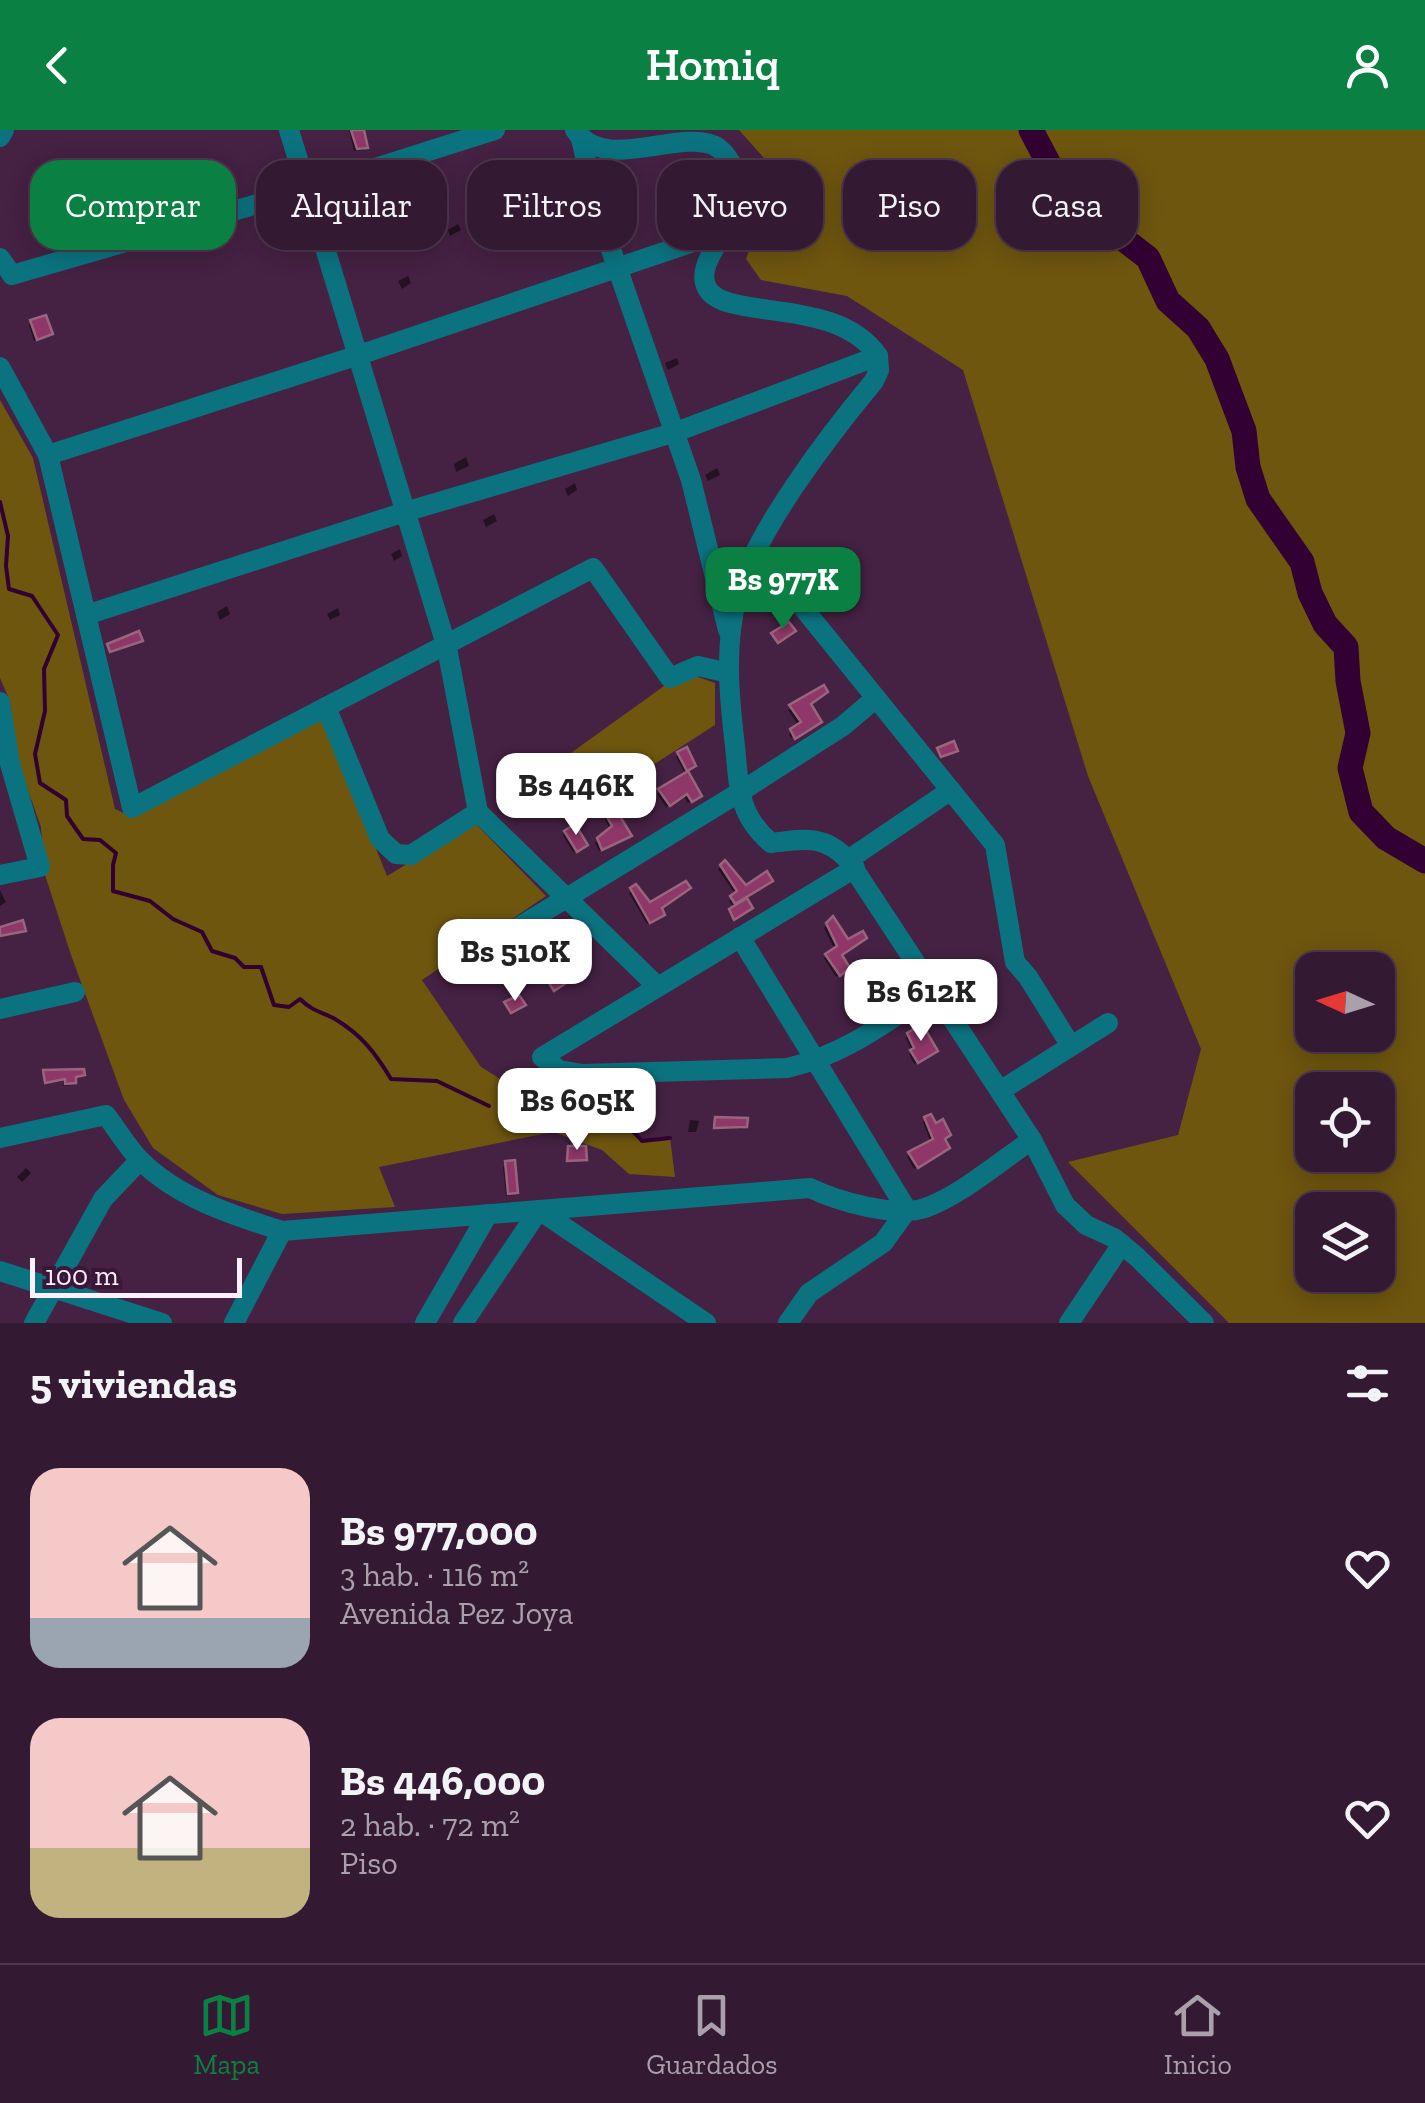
<!DOCTYPE html>
<html lang="es">
<meta charset="utf-8">
<style>
body{margin:0;font-family:"Zilla Slab",serif;background:#3c223a;color:#f1f3f6;height:100vh;display:flex;flex-direction:column;font-size:38px;white-space:nowrap}
*{box-sizing:border-box;margin:0}
p{font-size:32px;color:#a9a0ac}
.icon{flex:none;width:55px;height:55px;fill:none;stroke:currentColor;stroke-width:2;stroke-linecap:round;stroke-linejoin:round}
.map{position:relative;height:1193px;overflow:hidden}
.drawer{display:flex;flex-direction:column;background:#341932;flex:1}
.drawer>*{flex:none}
.hud{position:absolute;left:30px;top:30px;width:1365px;height:90px;display:flex;gap:20px}
.needle{width:65px;rotate:274deg}
.buttons{position:absolute;left:1295px;top:822px;display:grid;gap:20px}
.buttons a{display:grid;place-items:center;width:100px;height:100px;border-radius:20px;background:#341932;box-shadow:0 5px 25px #0003,0 0 0 2px #4e384d;font-size:50px}
.scale{position:absolute;left:30px;bottom:25px;width:212px;box-sizing:border-box;padding-left:10px;border:5px solid #fdeffc;border-top:0;font-size:28px;line-height:35px;white-space:nowrap;color:#fdeffc;-webkit-text-stroke:8px #3a1738;paint-order:stroke}
.price{position:absolute;translate:-50% -85px;padding:0 22px;border-radius:20px;background:#fff;color:#222;font-size:32px;line-height:65px;filter:drop-shadow(0 2px 5px #0008)}
.price::after{content:'';position:absolute;left:50%;top:60px;width:30px;height:22px;margin-left:-15px;background:inherit;clip-path:polygon(0 0,100% 0,50% 100%)}
.price.active{background:#0b8043;color:#fff}
ul{padding:0;list-style:none}
li{display:flex;align-items:center;gap:30px;height:250px;padding:0 30px}
li span{display:grid;place-items:center;flex:none;width:280px;height:200px;border-radius:30px;color:#555}
li>.icon{margin-inline-start:auto}
span .icon{width:120px;height:120px;fill:#fffc;stroke-width:1}
li b{font-size:42px}
h2{display:flex;justify-content:space-between;align-items:center;height:120px;padding:0 30px;font-size:42px}
.pill{padding:0 35px;border-radius:30px;background:#341932;box-shadow:0 5px 25px #0003,0 0 0 2px #4e384d;font-size:35px;line-height:90px}
.pill.active{background:#0b8043;color:#fff}
header{display:flex;justify-content:space-between;align-items:center;height:130px;padding:0 30px;background:#0b8043;color:#fff;font-size:45px;font-weight:600}
.tab-bar{display:flex;justify-content:space-around;align-items:center;height:140px;border-top:2px solid #4e384d;background:#341932;font-size:28px;color:#a9a0ac}
.tab-bar a{display:grid;justify-items:center;gap:5px}
.tab-bar .active{color:#0b8043}
.map>svg:first-child{display:block}
</style>
<header><svg class="icon" aria-label="back" viewBox="0 0 24 24"><path d="M15 5l-7 7 7 7"/></svg>Homiq<svg class="icon" aria-label="person" viewBox="0 0 24 24"><circle cx="12" cy="8" r="4"/><path d="M4 21q1-7 8-7t8 7"/></svg></header>
<div class="map">
<svg width="1425" height="1193" viewBox="0 0 1425 1193">
<rect width="100%" height="100%" fill="#452143"/>
<g fill="#6e560f" fill-rule="evenodd">
<path d="M739,0H1425V1193H1229L1068,1032L1178,1005L1201,919L1088,646L963,240L847,166L761,150L746,129L765,76L764,28ZM1378,840V905H1312V840ZM1378,960V1025H1312V960ZM1378,1080V1145H1312V1080Z"/>
<path d="M0,270L33,328L115,679L133,687L324,589L387,746L475,693L546,766L422,850L481,937L560,986L595,983L611,988L629,996L642,1011L670,1008L675,1047L629,1044L602,1020L553,1002L379,1037L395,1077L282,1084L218,1065L153,1018L124,970L71,825L44,742L41,697L16,627L10,571L0,548Z"/>
<path d="M698,547L715,553V595L569,689L539,646L664,556Z"/>
</g>
<g fill="#0007">
<path d="M349,0H361L365,17L363,20L354,21Z"/>
<path d="M405,76L408,85L397,92L394,82Z"/>
<path d="M695,80L698,88L686,94L683,86Z"/>
<path d="M372,84L374,91L359,97L357,91Z"/>
<path d="M458,94L461,100L450,106L448,100Z"/>
<path d="M408,146L411,153L402,159L398,151Z"/>
<path d="M31,192L47,206L34,211L29,195Z"/>
<path d="M677,228L679,234L668,240L665,233Z"/>
<path d="M466,327L469,336L456,342L454,334Z"/>
<path d="M717,338L720,345L708,351L705,345Z"/>
<path d="M575,353L577,360L568,366L565,359Z"/>
<path d="M494,384L497,391L486,397L483,390Z"/>
<path d="M400,419L402,426L394,431L391,424Z"/>
<path d="M227,476L230,484L220,490L217,482Z"/>
<path d="M338,478L340,485L330,490L327,484Z"/>
<path d="M823,559L808,575L819,591L791,608L789,604L799,596L788,580Z"/>
<path d="M678,624L691,638L685,641L699,666L688,673L683,665L666,677L657,664L686,645L676,627Z"/>
<path d="M605,662L627,664L613,678L626,709L599,721L595,713L611,700L601,683L610,677L602,665Z"/>
<path d="M566,702L582,717L573,722L563,705Z"/>
<path d="M725,734L746,758L767,753L732,775L729,771L736,765L718,739Z"/>
<path d="M636,757L649,775L659,778V787L647,794L629,763Z"/>
<path d="M0,760L6,772L0,776Z"/>
<path d="M833,790L839,826L847,838L836,847L824,828L835,820L824,798Z"/>
<path d="M531,820L536,829L526,836L521,826Z"/>
<path d="M908,905L933,923L914,934L909,924L912,921L906,908Z"/>
<path d="M44,943L82,944L74,948L71,955L63,956V951L43,954Z"/>
<path d="M716,989L745,996L742,999H713Z"/>
<path d="M926,989L942,1009L944,1020L914,1039L907,1026L931,1013L923,992Z"/>
<path d="M690,990L699,991L696,1002H688Z"/>
<path d="M506,1034L516,1062L513,1065L506,1066L503,1037Z"/>
<path d="M26,1038L31,1043L22,1052L17,1047Z"/>
</g>
<g fill="none" stroke-linecap="round" stroke-linejoin="round">
<g stroke="#320032" stroke-width="4">
<path d="M0,372L8,406L6,436L9,459L32,466L58,505L44,539L45,581L35,624L40,653L66,670L67,686L83,709L100,710L116,723L113,735V761L150,771L173,789L202,802L212,821L235,828L244,837H261L274,875L289,877L300,869C312,881 322,882 335,889C362,905 376,924 391,949L437,951L489,976"/>
<path d="M532,980C572,988 613,975 642,1011L670,1008"/>
</g>
<path stroke="#320032" stroke-width="25" d="M1031,0L1052,40L1076,72L1148,128L1168,171L1198,198L1217,229L1244,301L1248,337L1258,369L1302,432L1310,463L1325,494L1346,517L1348,551L1358,603L1350,638L1361,682L1386,708L1425,731"/>
</g>
<g fill="#8e3768" stroke="#99657e" stroke-width="2.5">
<path d="M351,0H364L368,18L357,19Z"/>
<path d="M46,185L53,204L37,210L30,190Z"/>
<path d="M789,492L796,501L778,513L771,503Z"/>
<path d="M139,501L143,511L110,522L107,514Z"/>
<path d="M824,555L828,562L811,574L822,592L795,609L790,599L801,592L789,575Z"/>
<path d="M954,611L958,621L941,627L937,618Z"/>
<path d="M687,617L696,636L687,641L677,622Z"/>
<path d="M640,638L647,652L630,663L633,668L615,678L632,706L602,720L597,708L612,696L602,678L611,673L604,660Z"/>
<path d="M688,641L702,666L692,672L687,664L670,676L658,659Z"/>
<path d="M575,694L588,715L577,722L564,701Z"/>
<path d="M725,730L746,755L767,741L773,751L735,774L730,766L737,761L720,735Z"/>
<path d="M686,751L691,758L662,778L665,785L650,793L630,758L636,754L650,772Z"/>
<path d="M747,768L753,778L734,790L729,779Z"/>
<path d="M833,786L848,809L863,801L867,808L842,825L850,838L840,846L825,824L837,816L826,793Z"/>
<path d="M23,790L26,801L0,806V797Z"/>
<path d="M568,834L577,846L554,861L547,850Z"/>
<path d="M519,865L526,875L511,883L504,872Z"/>
<path d="M922,894L938,921L918,933L910,920L914,918L907,903Z"/>
<path d="M84,939L85,945L76,947V953L65,954V949L45,953L43,940Z"/>
<path d="M931,984L936,993L943,989L951,1005L945,1009L950,1018L918,1038L908,1022L933,1009L924,987Z"/>
<path d="M715,987L748,988L747,997L714,998Z"/>
<path d="M568,1016H586L587,1030L567,1031Z"/>
<path d="M515,1030L518,1063L508,1064L505,1031Z"/>
</g>
<g fill="none" stroke-linecap="round" stroke-linejoin="round">
<g stroke="#0b7380" stroke-width="20">
<path d="M289,0L447,518L478,682L658,857"/>
<path d="M575,0C604,43 675,0 713,15C722,19 729,29 733,37C757,86 690,126 707,158C725,192 836,165 878,226L879,240L874,251C830,304 757,399 738,464C724,512 729,567 735,616C739,657 738,685 771,713C803,709 824,704 848,730L1032,1010L1065,1075L1086,1095L1114,1108L1137,1127L1204,1193"/>
<path d="M0,7L4,0"/>
<path d="M581,9L599,85L691,350L728,500"/>
<path d="M0,128L12,145L309,59L495,0"/>
<path d="M0,237L48,325L132,678L593,438L670,548L698,536L729,543"/>
<path d="M48,325L359,225L726,101"/>
<path d="M757,421L995,715L1015,832L1028,847L1071,916"/>
<path d="M86,485L408,381L673,303L878,226"/>
<path d="M0,572L10,634L40,737L0,745"/>
<path d="M326,577L380,709L396,724L411,725L478,682"/>
<path d="M848,730L951,660"/>
<path d="M855,738L542,927L559,940L583,944L787,938C844,925 887,892 934,860"/>
<path d="M506,805L740,662L843,596L876,568"/>
<path d="M740,807L907,1080"/>
<path d="M0,879L75,862"/>
<path d="M1000,961L1108,893"/>
<path d="M0,1008L106,985C117,999 127,1017 140,1030C178,1068 232,1085 282,1101L810,1058C837,1071 895,1088 925,1078C960,1066 1000,1031 1032,1010"/>
<path d="M0,1141L162,1193"/>
<path d="M34,1193L103,1069L140,1030"/>
<path d="M234,1193L282,1101"/>
<path d="M425,1193L488,1084"/>
<path d="M463,1193L539,1080L706,1193"/>
<path d="M788,1193L809,1163L883,1113L907,1080"/>
<path d="M1069,1193L1122,1114"/>
</g>
</g>
</svg>
<div class="buttons">
<a><svg class="needle" viewBox="-14 -14 28 28"><path d="M0-13l5 13h-10z" fill="#e53935"/><path d="M0 13l5-13h-10z" fill="#a9a0ac"/></svg></a>
<a><svg class="icon" aria-label="locate" viewBox="0 0 24 24"><circle cx="12" cy="12" r="6"/><path d="M12 2v4M12 18v4M2 12h4M18 12h4"/></svg></a>
<a><svg class="icon" aria-label="layers" viewBox="0 0 24 24"><path d="M12 4l9 5-9 5-9-5zM3 14l9 5 9-5"/></svg></a>
</div>
<div class="scale">100 m</div>
<b class="price active" style="left:783px;top:502px">Bs 977K</b>
<b class="price" style="left:576px;top:708px">Bs 446K</b>
<b class="price" style="left:515px;top:874px">Bs 510K</b>
<b class="price" style="left:921px;top:914px">Bs 612K</b>
<b class="price" style="left:577px;top:1023px">Bs 605K</b>
<div class="hud">
<a class="pill active">Comprar</a>
<a class="pill">Alquilar</a>
<a class="pill">Filtros</a>
<a class="pill">Nuevo</a>
<a class="pill">Piso</a>
<a class="pill">Casa</a>
</div>
</div>
<section class="drawer">
<h2>5 viviendas<svg class="icon" aria-label="filters" viewBox="0 0 24 24"><path d="M4 7h16M4 17h16"/><circle cx="9" cy="7" r="2"/><circle cx="15" cy="17" r="2"/></svg></h2>
<ul>
<li><span style="background:linear-gradient(#f6c9c9 75%,#9aa5b1 0)"><svg class="icon" aria-label="home" viewBox="0 0 24 24"><path d="M3 11l9-7 9 7M6 9v11h12V9"/></svg></span><div><b>Bs 977,000</b><p>3 hab. · 116 m²</p><p>Avenida Pez Joya</p></div><svg class="icon" aria-label="heart" viewBox="0 0 24 24"><path d="M12 20l-8-8c-3-5 5-10 8-4 3-6 11-1 8 4z"/></svg></li>
<li><span style="background:linear-gradient(#f6c9c9 65%,#c2b280 0)"><svg class="icon" aria-label="home" viewBox="0 0 24 24"><path d="M3 11l9-7 9 7M6 9v11h12V9"/></svg></span><div><b>Bs 446,000</b><p>2 hab. · 72 m²</p><p>Piso</p></div><svg class="icon" aria-label="heart" viewBox="0 0 24 24"><path d="M12 20l-8-8c-3-5 5-10 8-4 3-6 11-1 8 4z"/></svg></li>
</ul>
</section>
<nav class="tab-bar">
<a class="active"><svg class="icon" aria-label="map" viewBox="0 0 24 24"><path d="M3 6l6-2 6 2 6-2v14l-6 2-6-2-6 2zM9 4v14M15 6v14"/></svg>Mapa</a>
<a><svg class="icon" aria-label="saved" viewBox="0 0 24 24"><path d="M7 4h10v16l-5-4-5 4z"/></svg>Guardados</a>
<a><svg class="icon" aria-label="home" viewBox="0 0 24 24"><path d="M3 11l9-7 9 7M6 9v11h12V9"/></svg>Inicio</a>
</nav>
